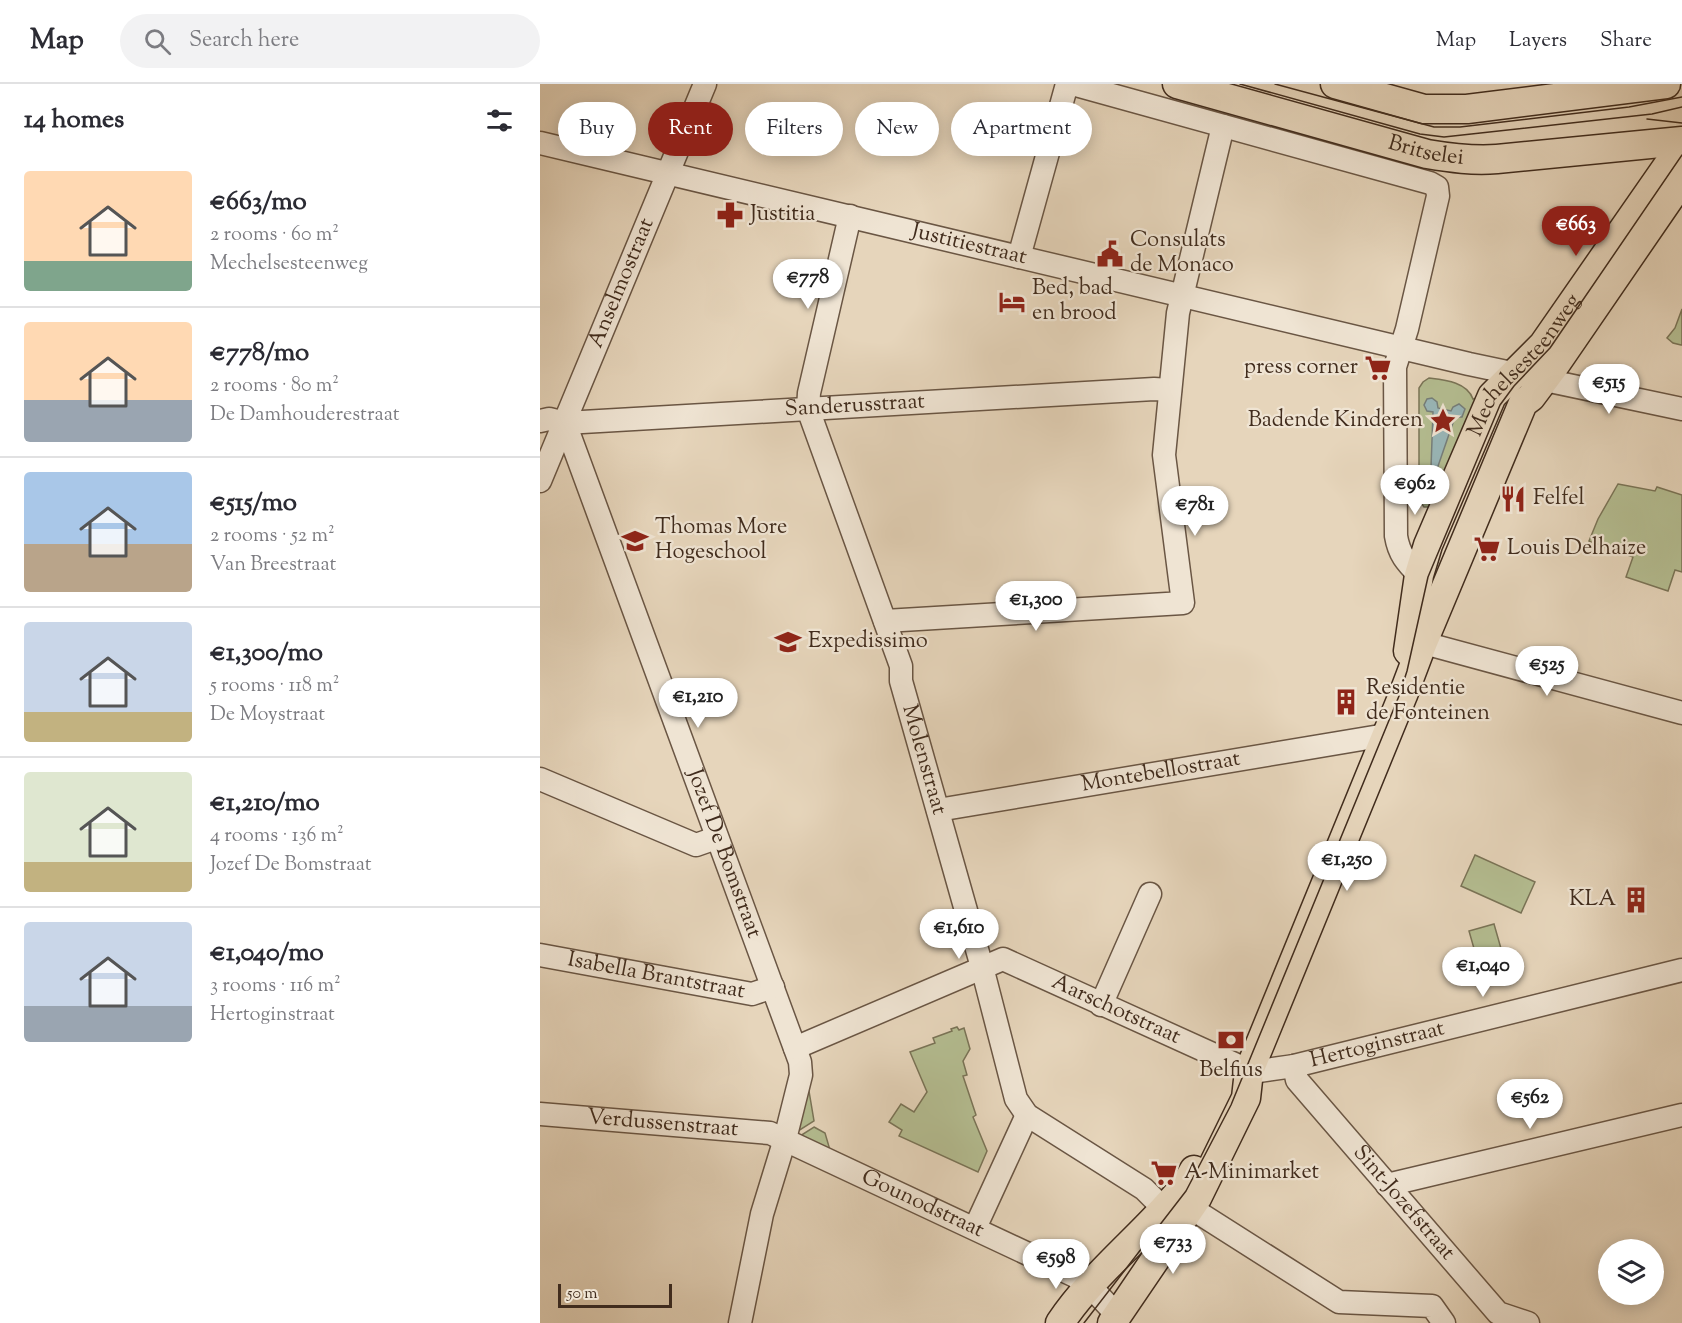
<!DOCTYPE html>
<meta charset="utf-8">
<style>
body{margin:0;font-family:"Sorts Mill Goudy",serif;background:#f2f2f3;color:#2b2b33;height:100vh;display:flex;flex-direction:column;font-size:22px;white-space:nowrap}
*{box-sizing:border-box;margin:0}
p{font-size:20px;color:#7c7c81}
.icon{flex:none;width:33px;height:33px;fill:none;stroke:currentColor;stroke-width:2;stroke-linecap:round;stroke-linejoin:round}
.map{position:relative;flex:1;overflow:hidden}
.details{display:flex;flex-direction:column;background:#fff;width:540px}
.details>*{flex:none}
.guide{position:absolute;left:18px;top:18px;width:570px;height:54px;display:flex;gap:12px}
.buttons{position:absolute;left:1058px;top:1155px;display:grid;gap:12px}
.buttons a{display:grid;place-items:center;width:66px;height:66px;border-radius:50%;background:#fff;box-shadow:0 3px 15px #0003;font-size:30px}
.scale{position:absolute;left:18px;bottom:15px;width:114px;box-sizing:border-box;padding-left:6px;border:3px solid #412c1d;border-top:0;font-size:16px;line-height:21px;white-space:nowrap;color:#412c1d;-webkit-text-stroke:4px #efe4d3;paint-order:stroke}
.price{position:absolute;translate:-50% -51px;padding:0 14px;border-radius:21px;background:#fff;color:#222;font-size:20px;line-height:39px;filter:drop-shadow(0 2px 3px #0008)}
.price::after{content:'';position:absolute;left:50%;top:36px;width:18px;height:14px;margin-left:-9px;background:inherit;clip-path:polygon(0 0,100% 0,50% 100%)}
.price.active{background:#8f2418;color:#fff}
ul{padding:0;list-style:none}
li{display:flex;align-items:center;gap:18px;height:150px;padding:0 24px}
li+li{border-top:2px solid #e1e1e2}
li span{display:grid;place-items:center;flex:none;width:168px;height:120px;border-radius:6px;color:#555}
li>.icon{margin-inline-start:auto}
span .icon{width:72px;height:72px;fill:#fffc;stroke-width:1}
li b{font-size:26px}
h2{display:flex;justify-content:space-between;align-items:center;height:72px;padding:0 24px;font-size:26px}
.chip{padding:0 21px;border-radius:27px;background:#fff;box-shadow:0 3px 15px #0003;font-size:21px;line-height:54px}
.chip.active{background:#8f2418;color:#fff}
header{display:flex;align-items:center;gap:36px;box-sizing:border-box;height:84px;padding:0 30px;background:#fff;border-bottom:2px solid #e1e1e2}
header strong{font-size:28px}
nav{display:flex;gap:33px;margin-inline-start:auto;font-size:21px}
.search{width:420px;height:54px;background:#f2f2f3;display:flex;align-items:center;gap:15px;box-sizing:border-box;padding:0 21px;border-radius:33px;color:#7c7c81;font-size:22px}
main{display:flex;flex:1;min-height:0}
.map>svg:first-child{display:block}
</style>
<header>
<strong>Map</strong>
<div class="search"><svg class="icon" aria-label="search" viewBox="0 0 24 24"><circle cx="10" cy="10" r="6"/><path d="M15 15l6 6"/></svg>Search here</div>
<nav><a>Map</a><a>Layers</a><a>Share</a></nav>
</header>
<main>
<section class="details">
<h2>14 homes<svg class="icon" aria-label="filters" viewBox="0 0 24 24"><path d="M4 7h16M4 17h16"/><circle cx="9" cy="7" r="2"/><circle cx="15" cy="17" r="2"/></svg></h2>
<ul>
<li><span style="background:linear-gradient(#ffd9b3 75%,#7fa58c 0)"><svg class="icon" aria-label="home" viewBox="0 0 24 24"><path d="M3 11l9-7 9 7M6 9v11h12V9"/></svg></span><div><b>€663/mo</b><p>2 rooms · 60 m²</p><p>Mechelsesteenweg</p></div></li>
<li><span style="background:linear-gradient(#ffd9b3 65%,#9aa5b1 0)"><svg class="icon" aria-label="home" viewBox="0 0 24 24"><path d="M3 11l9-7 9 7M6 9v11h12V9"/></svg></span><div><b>€778/mo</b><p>2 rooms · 80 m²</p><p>De Damhouderestraat</p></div></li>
<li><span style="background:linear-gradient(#a9c7e8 60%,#b9a48a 0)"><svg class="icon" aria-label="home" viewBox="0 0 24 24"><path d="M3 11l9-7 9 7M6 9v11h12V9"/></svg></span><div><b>€515/mo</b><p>2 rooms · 52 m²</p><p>Van Breestraat</p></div></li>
<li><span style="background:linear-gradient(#c9d6e8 75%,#c2b280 0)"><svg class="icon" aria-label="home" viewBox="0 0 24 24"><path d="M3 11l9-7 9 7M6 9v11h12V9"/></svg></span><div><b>€1,300/mo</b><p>5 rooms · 118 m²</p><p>De Moystraat</p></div></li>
<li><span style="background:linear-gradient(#dfe7d0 75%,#c2b280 0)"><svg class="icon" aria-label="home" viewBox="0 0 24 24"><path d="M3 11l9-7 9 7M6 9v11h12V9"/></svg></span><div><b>€1,210/mo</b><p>4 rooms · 136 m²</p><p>Jozef De Bomstraat</p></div></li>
<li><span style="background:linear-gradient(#c9d6e8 70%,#9aa5b1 0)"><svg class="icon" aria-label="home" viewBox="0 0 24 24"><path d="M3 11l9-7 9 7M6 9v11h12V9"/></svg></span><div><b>€1,040/mo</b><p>3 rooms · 116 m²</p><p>Hertoginstraat</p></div></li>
</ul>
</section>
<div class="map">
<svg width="1142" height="1239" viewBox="0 0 1142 1239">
<rect width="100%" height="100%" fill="#e6d5bb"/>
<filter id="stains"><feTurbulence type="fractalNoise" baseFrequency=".00333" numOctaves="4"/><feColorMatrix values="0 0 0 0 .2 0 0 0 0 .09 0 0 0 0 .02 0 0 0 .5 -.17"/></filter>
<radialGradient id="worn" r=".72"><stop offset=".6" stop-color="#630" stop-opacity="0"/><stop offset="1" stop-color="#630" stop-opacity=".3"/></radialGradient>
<g fill="#b4bd91" stroke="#7a7457" stroke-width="1.5">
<path d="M1142,225V261H1141L1133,259L1127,254L1135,244Z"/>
<path d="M889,294C905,296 927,298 933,315L937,314L889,423H884L879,416V304L883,298Z"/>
<path d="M1078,400L1115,407L1117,403L1142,411V488L1135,486L1128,507L1086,493L1093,473L1049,457L1058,435Z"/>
<path d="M935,771L995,798L981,829L921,802Z"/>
<path d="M954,840L968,889L943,896L929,847Z"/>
<path d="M417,943L419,946L424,944L430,965L423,977L427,991L423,992L436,1031L433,1033L447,1067L438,1088L359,1052L362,1046L349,1038L361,1020L374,1028L387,1008L370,968L395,959L393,954L412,947L411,945Z"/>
<path d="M269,1007L274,1037L255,1049L261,1010Z"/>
<path d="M274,1043L285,1049L290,1066L260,1052Z"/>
</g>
<path fill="#99b7b9" stroke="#767f7b" stroke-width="1.5" d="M892,314L897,318L898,324L911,327L913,323L919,320L925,325L922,333H915L897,385L899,394L893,398H889L885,393L887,387L891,384L893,328L887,327L884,321L887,315Z"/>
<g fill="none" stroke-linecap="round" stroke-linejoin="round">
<g stroke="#6a5644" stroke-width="25">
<g id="minor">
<path d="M532,0L890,99L897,103L898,112L867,245L855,283L856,452C859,470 866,478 879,491"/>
<path id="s1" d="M0,59L929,280L1142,325"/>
<path id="s2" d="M310,132L269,309L268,325L361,582V597L442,883L476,1015L487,1031L604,1105L624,1125"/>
<path d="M479,173L527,0"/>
<path id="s3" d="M0,337L9,335L25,339L614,305L630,306"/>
<path id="s4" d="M25,339L260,978L261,991L245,1055L222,1130L200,1239"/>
<path id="s5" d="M0,397L165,0"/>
<path d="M345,537L643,519L624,371L638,229L683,42"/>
<path d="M869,555L1142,629"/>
<path d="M0,695L156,761L176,754"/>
<path id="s6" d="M398,726L846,651"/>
<path id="s7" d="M0,871L212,910L233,903"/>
<path d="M561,921L610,810"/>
<path id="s8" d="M255,964L463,875L712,988L754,982L1142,886"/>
<path id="s9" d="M754,982L757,996L958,1229L988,1239"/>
<path id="s10" d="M0,1030L230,1049L535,1192L550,1202L577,1231"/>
<path d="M847,1101L1142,1031"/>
<path d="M651,1124L799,1218L892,1222L904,1239"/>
<path d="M435,1144L487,1031"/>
</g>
</g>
<g stroke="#412c1d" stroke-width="31">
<g id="major">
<path id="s11" d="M637,0L887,70C911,74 933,77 957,75L1142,57"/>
<path d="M795,0L884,25H927L1126,0"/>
<path id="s12" d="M868,567L879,491L888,461L952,312L1003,261L1142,61"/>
<path d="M520,1239C548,1197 589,1163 623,1126C635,1113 646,1102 654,1086"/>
<path d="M572,1239L657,1114L706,1014L709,987L863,611L883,558L983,319L991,313L1015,281L1142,96"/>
</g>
</g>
<use href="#minor" stroke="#efe4d3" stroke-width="22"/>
<use href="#major" stroke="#e6d5bb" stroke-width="28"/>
<g stroke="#412c1d" stroke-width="1.5">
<path d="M700,0L880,50L904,53L1112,30L1142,23"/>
<path d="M735,0L894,43H920L1089,23L1142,13"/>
<path d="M1107,35L1142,39"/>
<path d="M544,1239L646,1107L691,1021L859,612L867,587L888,493L960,321L974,302L1010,264L1142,71"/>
</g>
</g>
<defs>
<g id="pharmacy-bare" transform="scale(2.07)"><path d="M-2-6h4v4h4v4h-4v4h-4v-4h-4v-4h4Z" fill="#8f2418" stroke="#efe4d3" stroke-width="2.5" paint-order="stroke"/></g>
<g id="civic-bare" transform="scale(2.07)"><path d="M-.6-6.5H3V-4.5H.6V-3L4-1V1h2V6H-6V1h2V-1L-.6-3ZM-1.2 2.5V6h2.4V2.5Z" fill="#8f2418" stroke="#efe4d3" stroke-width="2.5" paint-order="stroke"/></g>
<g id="hotel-bare" transform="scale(2.07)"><path d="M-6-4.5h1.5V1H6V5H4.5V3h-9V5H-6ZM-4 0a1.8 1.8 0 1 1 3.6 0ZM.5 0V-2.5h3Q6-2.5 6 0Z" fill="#8f2418" stroke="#efe4d3" stroke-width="2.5" paint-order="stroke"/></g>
<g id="supermarket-bare" transform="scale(2.07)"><path d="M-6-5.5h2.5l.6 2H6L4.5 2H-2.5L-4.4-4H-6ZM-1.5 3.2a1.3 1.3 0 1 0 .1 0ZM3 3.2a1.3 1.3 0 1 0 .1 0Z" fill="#8f2418" stroke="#efe4d3" stroke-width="2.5" paint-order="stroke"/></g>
<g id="sight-bare" transform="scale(2.07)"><path d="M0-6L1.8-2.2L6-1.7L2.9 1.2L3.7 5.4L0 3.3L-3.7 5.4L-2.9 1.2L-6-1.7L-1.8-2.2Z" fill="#8f2418" stroke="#efe4d3" stroke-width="2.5" paint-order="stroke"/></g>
<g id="restaurant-bare" transform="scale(2.07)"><path d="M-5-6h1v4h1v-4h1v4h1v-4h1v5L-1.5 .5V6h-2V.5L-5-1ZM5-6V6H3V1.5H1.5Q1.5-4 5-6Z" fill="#8f2418" stroke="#efe4d3" stroke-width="2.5" paint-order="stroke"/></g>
<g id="university-bare" transform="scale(2.07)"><path d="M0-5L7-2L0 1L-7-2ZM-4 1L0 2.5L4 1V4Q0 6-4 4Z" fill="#8f2418" stroke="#efe4d3" stroke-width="2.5" paint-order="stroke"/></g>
<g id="school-bare" transform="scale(2.07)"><path d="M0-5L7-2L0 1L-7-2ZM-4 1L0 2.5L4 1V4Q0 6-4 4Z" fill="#8f2418" stroke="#efe4d3" stroke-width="2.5" paint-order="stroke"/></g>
<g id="building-bare" transform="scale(2.07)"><path d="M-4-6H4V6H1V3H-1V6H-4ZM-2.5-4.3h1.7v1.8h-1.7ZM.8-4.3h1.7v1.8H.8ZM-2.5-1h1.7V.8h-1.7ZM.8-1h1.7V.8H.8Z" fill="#8f2418" stroke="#efe4d3" stroke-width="2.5" paint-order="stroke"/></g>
<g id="bank-bare" transform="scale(2.07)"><path d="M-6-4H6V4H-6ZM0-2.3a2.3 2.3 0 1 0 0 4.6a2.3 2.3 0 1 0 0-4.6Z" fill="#8f2418" stroke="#efe4d3" stroke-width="2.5" paint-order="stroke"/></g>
</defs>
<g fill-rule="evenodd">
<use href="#pharmacy-bare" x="190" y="131"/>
<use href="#civic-bare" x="570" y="170"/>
<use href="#hotel-bare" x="472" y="218"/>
<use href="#supermarket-bare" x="838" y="284"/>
<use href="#sight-bare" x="903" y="337"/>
<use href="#restaurant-bare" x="973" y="415"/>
<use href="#university-bare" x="95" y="457"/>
<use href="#supermarket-bare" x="947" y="465"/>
<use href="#school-bare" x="248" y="558"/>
<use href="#building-bare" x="806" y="618"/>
<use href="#building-bare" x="1096" y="816"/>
<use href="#bank-bare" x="691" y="956"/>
<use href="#supermarket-bare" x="624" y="1089"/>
</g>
<g text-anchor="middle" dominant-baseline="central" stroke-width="4.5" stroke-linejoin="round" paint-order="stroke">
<g font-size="22" fill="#412c1d" stroke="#efe4d3">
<text stroke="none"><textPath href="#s11" startOffset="258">Britselei</textPath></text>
<text stroke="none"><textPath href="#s1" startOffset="441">Justitiestraat</textPath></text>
<text stroke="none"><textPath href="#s5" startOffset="214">Anselmostraat</textPath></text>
<text stroke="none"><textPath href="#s12" startOffset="314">Mechelsesteenweg</textPath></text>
<text stroke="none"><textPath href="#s3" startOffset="316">Sanderusstraat</textPath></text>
<text stroke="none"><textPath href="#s2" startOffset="568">Molenstraat</textPath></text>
<text stroke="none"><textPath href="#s6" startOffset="226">Montebellostraat</textPath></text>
<text stroke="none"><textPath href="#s4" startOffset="459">Jozef De Bomstraat</textPath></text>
<text stroke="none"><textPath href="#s7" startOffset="118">Isabella Brantstraat</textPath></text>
<text stroke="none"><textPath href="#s8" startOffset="350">Aarschotstraat</textPath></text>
<text stroke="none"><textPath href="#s8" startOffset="628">Hertoginstraat</textPath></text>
<text stroke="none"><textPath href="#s10" startOffset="123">Verdussenstraat</textPath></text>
<text stroke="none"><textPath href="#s10" startOffset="399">Gounodstraat</textPath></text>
<text stroke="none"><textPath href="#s9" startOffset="177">Sint-Jozefstraat</textPath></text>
</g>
<g font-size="22" fill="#412c1d" stroke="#efe4d3" text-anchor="start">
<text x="210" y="131">Justitia</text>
<text x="590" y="157">Consulats<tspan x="590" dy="25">de Monaco</tspan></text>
<text x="492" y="205">Bed, bad<tspan x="492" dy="25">en brood</tspan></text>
<text x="818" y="284" text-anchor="end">press corner</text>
<text x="883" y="337" text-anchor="end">Badende Kinderen</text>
<text x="993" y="415">Felfel</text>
<text x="115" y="444">Thomas More<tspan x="115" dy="25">Hogeschool</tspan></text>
<text x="967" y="465">Louis Delhaize</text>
<text x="268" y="558">Expedissimo</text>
<text x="826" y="605">Residentie<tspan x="826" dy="25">de Fonteinen</tspan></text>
<text x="1076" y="816" text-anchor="end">KLA</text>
<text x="691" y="987" text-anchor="middle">Belfius</text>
<text x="644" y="1089">A-Minimarket</text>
</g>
</g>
<rect width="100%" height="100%" filter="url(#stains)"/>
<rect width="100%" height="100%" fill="url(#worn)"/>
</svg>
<div class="buttons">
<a><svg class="icon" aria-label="layers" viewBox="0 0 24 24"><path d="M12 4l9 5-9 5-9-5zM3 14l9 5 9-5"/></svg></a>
</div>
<div class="scale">50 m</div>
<b class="price active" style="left:1036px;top:173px">€663</b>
<b class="price" style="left:268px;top:226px">€778</b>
<b class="price" style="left:1069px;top:331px">€515</b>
<b class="price" style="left:875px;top:432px">€962</b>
<b class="price" style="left:655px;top:453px">€781</b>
<b class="price" style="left:496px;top:548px">€1,300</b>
<b class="price" style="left:1007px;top:613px">€525</b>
<b class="price" style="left:158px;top:645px">€1,210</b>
<b class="price" style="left:807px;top:808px">€1,250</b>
<b class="price" style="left:419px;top:876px">€1,610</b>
<b class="price" style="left:943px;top:914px">€1,040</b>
<b class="price" style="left:990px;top:1046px">€562</b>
<b class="price" style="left:633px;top:1191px">€733</b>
<b class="price" style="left:516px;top:1206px">€598</b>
<div class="guide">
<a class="chip">Buy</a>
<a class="chip active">Rent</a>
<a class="chip">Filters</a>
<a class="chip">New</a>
<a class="chip">Apartment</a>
</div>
</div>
</main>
